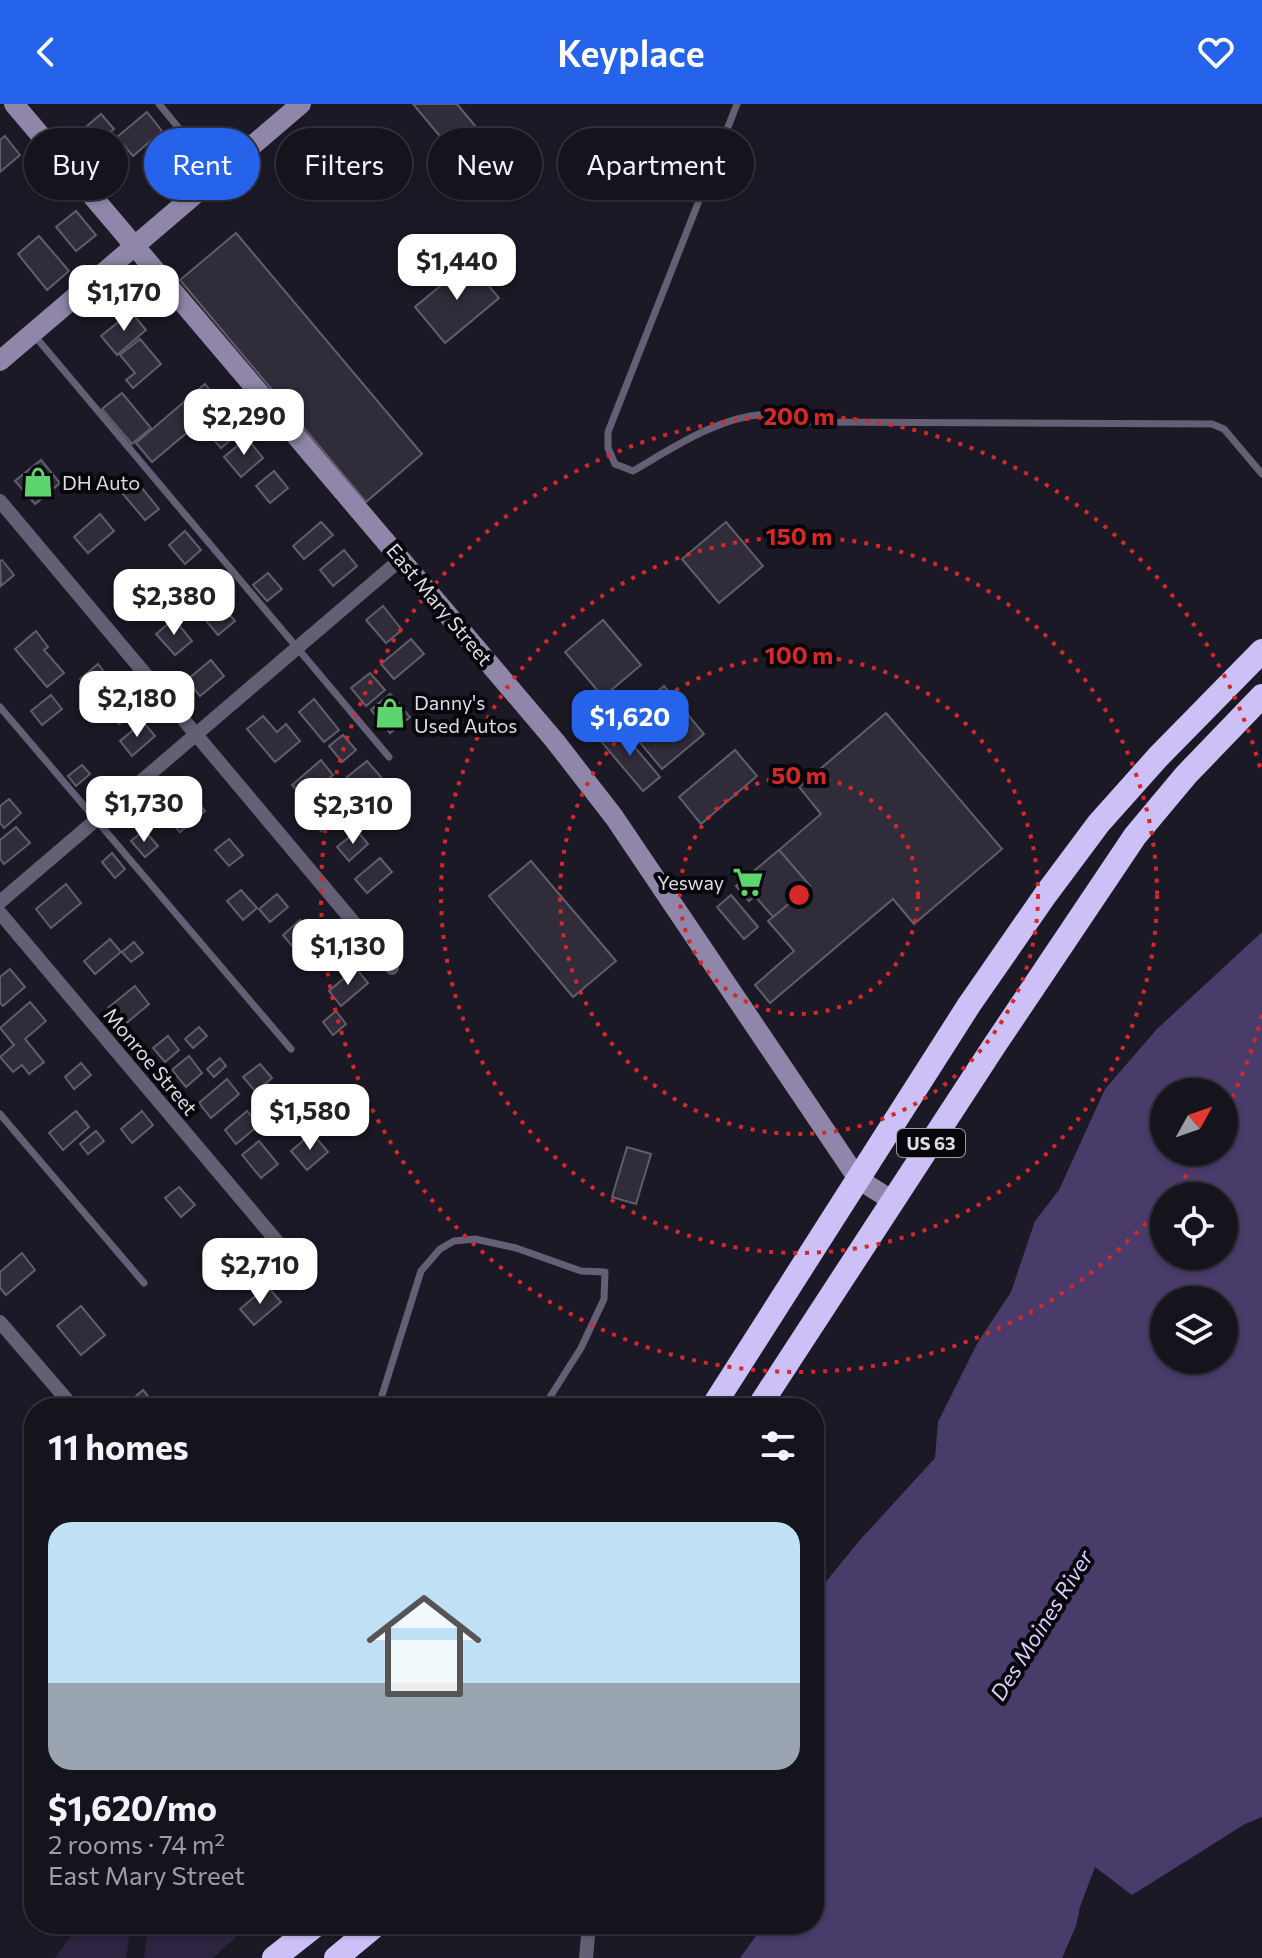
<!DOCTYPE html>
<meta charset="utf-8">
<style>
body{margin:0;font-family:Commissioner,sans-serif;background:#222029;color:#f1f3f6;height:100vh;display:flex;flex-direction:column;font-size:30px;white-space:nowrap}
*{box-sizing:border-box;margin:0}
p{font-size:26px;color:#9d9ea3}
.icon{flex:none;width:44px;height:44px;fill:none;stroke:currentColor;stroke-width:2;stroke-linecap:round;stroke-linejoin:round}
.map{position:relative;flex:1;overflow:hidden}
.sheet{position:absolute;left:24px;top:1294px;width:800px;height:536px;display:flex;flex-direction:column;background:#15131c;border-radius:32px;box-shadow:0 2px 6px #0004,0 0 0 2px #34323b}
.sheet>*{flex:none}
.top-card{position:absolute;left:24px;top:24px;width:800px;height:72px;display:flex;gap:16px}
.needle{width:52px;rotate:50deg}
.controls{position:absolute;left:1150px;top:974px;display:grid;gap:16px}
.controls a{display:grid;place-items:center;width:88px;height:88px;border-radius:50%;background:#15131c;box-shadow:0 2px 6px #0004,0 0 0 2px #34323b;font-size:40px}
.price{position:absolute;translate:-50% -68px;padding:0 18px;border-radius:16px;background:#fff;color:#222;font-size:26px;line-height:52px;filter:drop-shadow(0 2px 4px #0008)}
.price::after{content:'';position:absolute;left:50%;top:48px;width:24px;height:18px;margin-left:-12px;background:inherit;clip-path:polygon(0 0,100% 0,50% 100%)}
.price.selected{background:#2563eb;color:#fff}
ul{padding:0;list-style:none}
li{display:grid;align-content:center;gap:16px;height:424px;padding:0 24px}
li+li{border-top:2px solid #34323b}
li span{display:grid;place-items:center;height:248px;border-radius:24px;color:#555}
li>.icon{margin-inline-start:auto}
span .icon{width:144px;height:144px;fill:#fffc;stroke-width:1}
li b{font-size:34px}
h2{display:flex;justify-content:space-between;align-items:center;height:96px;padding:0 24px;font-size:34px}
.tag{padding:0 28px;border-radius:36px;background:#15131c;box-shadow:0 2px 6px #0004,0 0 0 2px #34323b;font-size:28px;line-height:72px}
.tag.selected{background:#2563eb;color:#fff}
header{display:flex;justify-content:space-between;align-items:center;height:104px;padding:0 24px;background:#2563eb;color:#fff;font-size:36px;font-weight:600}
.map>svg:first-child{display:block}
</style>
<header><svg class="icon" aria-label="back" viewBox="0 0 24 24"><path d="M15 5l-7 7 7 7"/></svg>Keyplace<svg class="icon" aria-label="heart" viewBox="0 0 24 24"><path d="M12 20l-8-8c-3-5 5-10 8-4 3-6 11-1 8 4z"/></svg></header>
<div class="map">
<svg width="1262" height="1854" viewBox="0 0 1262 1854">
<rect width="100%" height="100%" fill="#1c1926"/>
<g fill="#2c2440">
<path d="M79,1820H131L126,1854H55Z"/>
<path d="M149,1820H250L213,1854H144Z"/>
</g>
<path fill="#493b6a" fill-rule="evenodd" d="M1262,828V1713L1245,1720L1132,1791L1095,1763L1080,1803L1076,1822L1062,1854H740L758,1829L751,1820H814V1504L820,1485L860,1436L935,1354L938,1318L978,1238L1011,1188L1035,1117L1059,1086L1105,985L1157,925ZM1164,988H1224V1048H1164ZM1164,1092H1224V1152H1164ZM1164,1196H1224V1256H1164Z"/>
<g fill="#302c3a" stroke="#605d6c" stroke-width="2">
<path d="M413,0H457L502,54L476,75Z"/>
<path d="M147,8L162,27L133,52L117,33Z"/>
<path d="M101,10L114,25L93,43L80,28Z"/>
<path d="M5,32L20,51L0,68V36Z"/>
<path d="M578,33L597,56L585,66L566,44Z"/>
<path d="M76,107L96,131L76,147L56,123Z"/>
<path d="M236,129L422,350L366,398L180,176Z"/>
<path d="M39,132L69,167L47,186L18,150Z"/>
<path d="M469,158L499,194L445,239L415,203Z"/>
<path d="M131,208L146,226L117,251L101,232Z"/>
<path d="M140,235L161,260L133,284L126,276L135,269L120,251Z"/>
<path d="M205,280L221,300L152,358L136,339Z"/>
<path d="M122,289L151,324L132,340L102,305Z"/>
<path d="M227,325L234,333L221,344L214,336Z"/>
<path d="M247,334L263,354L241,373L224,353Z"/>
<path d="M41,356L60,379L35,400L15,377Z"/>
<path d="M274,367L288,384L270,399L256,382Z"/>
<path d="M137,378L159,405L145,416L123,390Z"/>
<path d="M100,410L114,427L88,449L74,433Z"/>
<path d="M321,418L333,431L304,455L293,442Z"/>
<path d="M726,418L763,462L719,499L682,455Z"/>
<path d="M185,427L201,446L185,460L169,441Z"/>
<path d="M344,446L357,462L333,482L320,466Z"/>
<path d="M2,456L14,471L1,482L0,457Z"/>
<path d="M268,469L282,485L267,497L253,481Z"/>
<path d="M149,471L163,487L136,509L123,493Z"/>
<path d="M220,499L235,517L218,531L203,513Z"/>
<path d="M383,502L402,526L386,539L366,516Z"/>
<path d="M174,515L192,537L175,551L156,530Z"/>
<path d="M603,516L641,561L603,593L565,548Z"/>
<path d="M36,527L48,543L44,546L64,569L47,583L15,545Z"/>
<path d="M411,535L424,550L394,575L381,560Z"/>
<path d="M211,556L224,572L200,592L187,576Z"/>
<path d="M98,560L110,575L93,589L80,575Z"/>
<path d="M370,569L385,586L366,602L351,584Z"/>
<path d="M664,582L704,630L662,665L622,617Z"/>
<path d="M116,587L133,608L119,620L101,599Z"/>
<path d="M390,590L410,613L390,629L371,606Z"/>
<path d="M51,591L62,605L42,621L31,607Z"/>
<path d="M314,595L339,626L324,638L299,608Z"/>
<path d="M886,609L1002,745L914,820L893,795L770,899L755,881L794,847L768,817L810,782L779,746L821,710L799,683Z"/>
<path d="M263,612L277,628L286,620L300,637L275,658L247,625Z"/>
<path d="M143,618L155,632L132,652L120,637Z"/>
<path d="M616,621L660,673L643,687L599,635Z"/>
<path d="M343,631L356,646L342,658L329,642Z"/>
<path d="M735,646L757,672L701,720L679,693Z"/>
<path d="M321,656L333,671L305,695L292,681Z"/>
<path d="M367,657L381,673L361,690L347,673Z"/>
<path d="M82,661L90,670L76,682L68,672Z"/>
<path d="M189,687L205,707L180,728L163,709Z"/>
<path d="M331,692L344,708L321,727L308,712Z"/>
<path d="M9,695L21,709L4,724L0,719V702Z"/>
<path d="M16,723L30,739L4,760L0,755V736Z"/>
<path d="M144,726L158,742L145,753L131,737Z"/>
<path d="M357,727L368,740L349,757L337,743Z"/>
<path d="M229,735L243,751L229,762L215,746Z"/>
<path d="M779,746L810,782L773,813L748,784L761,773L755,766Z"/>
<path d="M112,749L125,765L115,774L102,758Z"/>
<path d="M380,754L392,768L367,789L355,775Z"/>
<path d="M531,757L616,857L573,893L489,792Z"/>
<path d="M755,766L761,773L748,784L755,792L749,797L736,782Z"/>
<path d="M66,780L81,799L51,824L36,805Z"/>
<path d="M241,786L257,804L243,816L227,797Z"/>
<path d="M277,790L288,803L270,818L259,805Z"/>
<path d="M731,791L758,823L744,835L717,803Z"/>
<path d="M300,816L315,834L297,848L283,831Z"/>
<path d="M110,835L121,848L95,870L84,857Z"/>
<path d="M134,838L143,849L131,858L122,848Z"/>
<path d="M356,864L368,879L341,902L329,887Z"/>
<path d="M10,865L25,883L3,902L0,899V873Z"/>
<path d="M135,882L149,900L123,922L108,904Z"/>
<path d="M30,898L46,917L25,935L44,958L29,970L22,961L13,968L0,953L14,941L0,924Z"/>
<path d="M336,907L346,920L333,931L323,918Z"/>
<path d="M199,923L207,932L193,944L185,935Z"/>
<path d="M168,932L179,946L165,958L153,944Z"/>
<path d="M189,952L202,969L186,983L172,966Z"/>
<path d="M220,954L226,962L214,973L207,965Z"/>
<path d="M81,959L91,971L74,985L65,973Z"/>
<path d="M260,960L272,974L256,988L243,973Z"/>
<path d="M227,975L239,990L211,1014L199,999Z"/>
<path d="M285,983L298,998L282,1012L268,997Z"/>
<path d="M76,1007L89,1023L63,1046L49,1029Z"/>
<path d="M142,1007L153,1021L132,1039L121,1025Z"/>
<path d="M247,1007L259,1021L236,1040L225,1026Z"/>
<path d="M96,1027L104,1037L88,1050L80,1040Z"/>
<path d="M312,1029L328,1048L307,1066L291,1047Z"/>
<path d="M259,1037L278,1060L261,1074L242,1051Z"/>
<path d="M627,1043L651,1050L636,1100L612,1093Z"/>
<path d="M179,1083L195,1101L181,1113L165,1094Z"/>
<path d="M22,1149L35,1166L6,1191L0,1184V1168Z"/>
<path d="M267,1182L281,1198L254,1221L240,1205Z"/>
<path d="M81,1202L105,1231L81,1251L57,1222Z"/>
<path d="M143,1286L158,1304H132L128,1299Z"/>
</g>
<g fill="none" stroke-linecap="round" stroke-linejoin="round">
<g stroke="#655f75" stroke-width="7">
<path d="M159,0L216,69"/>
<path d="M737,0L608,328V344L615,360L633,367C674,343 719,312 769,310C782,310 798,316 812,318L1212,320L1224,325L1262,370"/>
<path d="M34,231L389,653"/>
<path d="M0,603L291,945"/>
<path d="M0,1010L144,1179"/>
<path d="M378,1304L421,1167L440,1145L454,1137L475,1135L516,1144L581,1167L605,1168L604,1195L581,1244L543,1304"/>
</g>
<g stroke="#655f75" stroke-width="14">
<path d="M0,397L392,864"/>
<path d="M0,798L401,455"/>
<path d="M0,809L302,1167"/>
<path d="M0,1218L74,1304"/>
<path d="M586,1854L589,1820"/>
</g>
<g stroke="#8f86a9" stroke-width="20">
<path d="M14,0L555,637L614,713L858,1075L893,1097"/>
<path d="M0,257L301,0"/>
</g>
<g stroke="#cdc0f7" stroke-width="24">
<path d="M712,1304L969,901L1046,790L1099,719L1158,653L1262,547"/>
<path d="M758,1304L994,942L1135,732L1186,671L1262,592"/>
<path d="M274,1854L317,1820"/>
<path d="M336,1854L377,1820"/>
</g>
</g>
<g fill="none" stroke="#d62828" stroke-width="4" stroke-dasharray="4 8">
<circle cx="799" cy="791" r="119"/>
<circle cx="799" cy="791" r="239"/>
<circle cx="799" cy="791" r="358"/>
<path d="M1262 911A478 478 0 0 1 1225 1008M1200 1051A478 478 0 0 1 1170 1092M1162 1101A478 478 0 1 1 1262 671"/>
</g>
<defs>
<g id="shop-bare" transform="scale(2.4)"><path d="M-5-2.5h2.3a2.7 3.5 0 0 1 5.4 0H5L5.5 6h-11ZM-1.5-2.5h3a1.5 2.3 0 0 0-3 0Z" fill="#5dd56c" stroke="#07060a" stroke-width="2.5" paint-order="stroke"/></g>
<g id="supermarket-bare" transform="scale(2.4)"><path d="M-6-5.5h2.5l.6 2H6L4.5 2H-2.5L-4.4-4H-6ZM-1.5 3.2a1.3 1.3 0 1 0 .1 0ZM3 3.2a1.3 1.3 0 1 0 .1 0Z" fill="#5dd56c" stroke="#07060a" stroke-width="2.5" paint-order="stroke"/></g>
</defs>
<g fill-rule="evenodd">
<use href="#shop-bare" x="38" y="378"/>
<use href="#shop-bare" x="390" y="609"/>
<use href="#supermarket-bare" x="748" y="778"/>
</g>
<g text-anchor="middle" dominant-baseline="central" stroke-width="8" stroke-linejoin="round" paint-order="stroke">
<rect fill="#07060a" stroke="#9e9ca3" stroke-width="2" x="897" y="1025" width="68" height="28" rx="6"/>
<g font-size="18" font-weight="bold" fill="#dedce5">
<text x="931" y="1039">US 63</text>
</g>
<g font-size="20" fill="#dedce5" stroke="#07060a" text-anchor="start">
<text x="62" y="378">DH Auto</text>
<text x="414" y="598">Danny's<tspan x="414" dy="23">Used Autos</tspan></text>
<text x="724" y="778" text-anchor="end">Yesway</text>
</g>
<g font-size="20" fill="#dedce5" stroke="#07060a">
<text transform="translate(440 500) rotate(50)">East Mary Street</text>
<text transform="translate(151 957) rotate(50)">Monroe Street</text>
</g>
<g font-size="22" font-style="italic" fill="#dacffe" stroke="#07060a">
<text transform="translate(1041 1521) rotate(-58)">Des Moines River</text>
</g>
</g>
<circle cx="799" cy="791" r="12" fill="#d62828" stroke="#07060a" stroke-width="4"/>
<g font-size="24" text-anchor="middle" font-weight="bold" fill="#d62828" stroke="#07060a" stroke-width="8" stroke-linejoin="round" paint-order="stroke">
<text x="799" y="321">200 m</text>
<text x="799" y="441">150 m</text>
<text x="799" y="560">100 m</text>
<text x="799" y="680">50 m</text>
</g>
</svg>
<div class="controls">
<a><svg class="needle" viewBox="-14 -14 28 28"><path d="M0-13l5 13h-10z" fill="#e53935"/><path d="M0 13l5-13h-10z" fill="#9d9ea3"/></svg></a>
<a><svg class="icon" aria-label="locate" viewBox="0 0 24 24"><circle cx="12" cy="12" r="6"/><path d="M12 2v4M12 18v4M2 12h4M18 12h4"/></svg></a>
<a><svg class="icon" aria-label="layers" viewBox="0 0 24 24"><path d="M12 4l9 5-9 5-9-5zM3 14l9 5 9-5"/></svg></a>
</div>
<b class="price" style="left:457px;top:198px">$1,440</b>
<b class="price" style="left:124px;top:229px">$1,170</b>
<b class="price" style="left:244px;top:353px">$2,290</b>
<b class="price" style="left:174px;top:533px">$2,380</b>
<b class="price" style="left:137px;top:635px">$2,180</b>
<b class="price selected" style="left:630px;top:654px">$1,620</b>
<b class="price" style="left:144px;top:740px">$1,730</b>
<b class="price" style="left:353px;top:742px">$2,310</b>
<b class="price" style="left:348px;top:883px">$1,130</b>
<b class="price" style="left:310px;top:1048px">$1,580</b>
<b class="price" style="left:260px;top:1202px">$2,710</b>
<div class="top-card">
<a class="tag">Buy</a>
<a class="tag selected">Rent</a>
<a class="tag">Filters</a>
<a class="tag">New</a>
<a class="tag">Apartment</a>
</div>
<section class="sheet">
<h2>11 homes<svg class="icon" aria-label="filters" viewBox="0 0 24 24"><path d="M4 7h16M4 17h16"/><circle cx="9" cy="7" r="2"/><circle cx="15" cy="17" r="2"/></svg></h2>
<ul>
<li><span style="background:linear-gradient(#bfe0f5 65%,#9aa5b1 0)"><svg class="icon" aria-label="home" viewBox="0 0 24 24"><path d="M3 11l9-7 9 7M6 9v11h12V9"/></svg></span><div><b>$1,620/mo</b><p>2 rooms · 74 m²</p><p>East Mary Street</p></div></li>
</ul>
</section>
</div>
